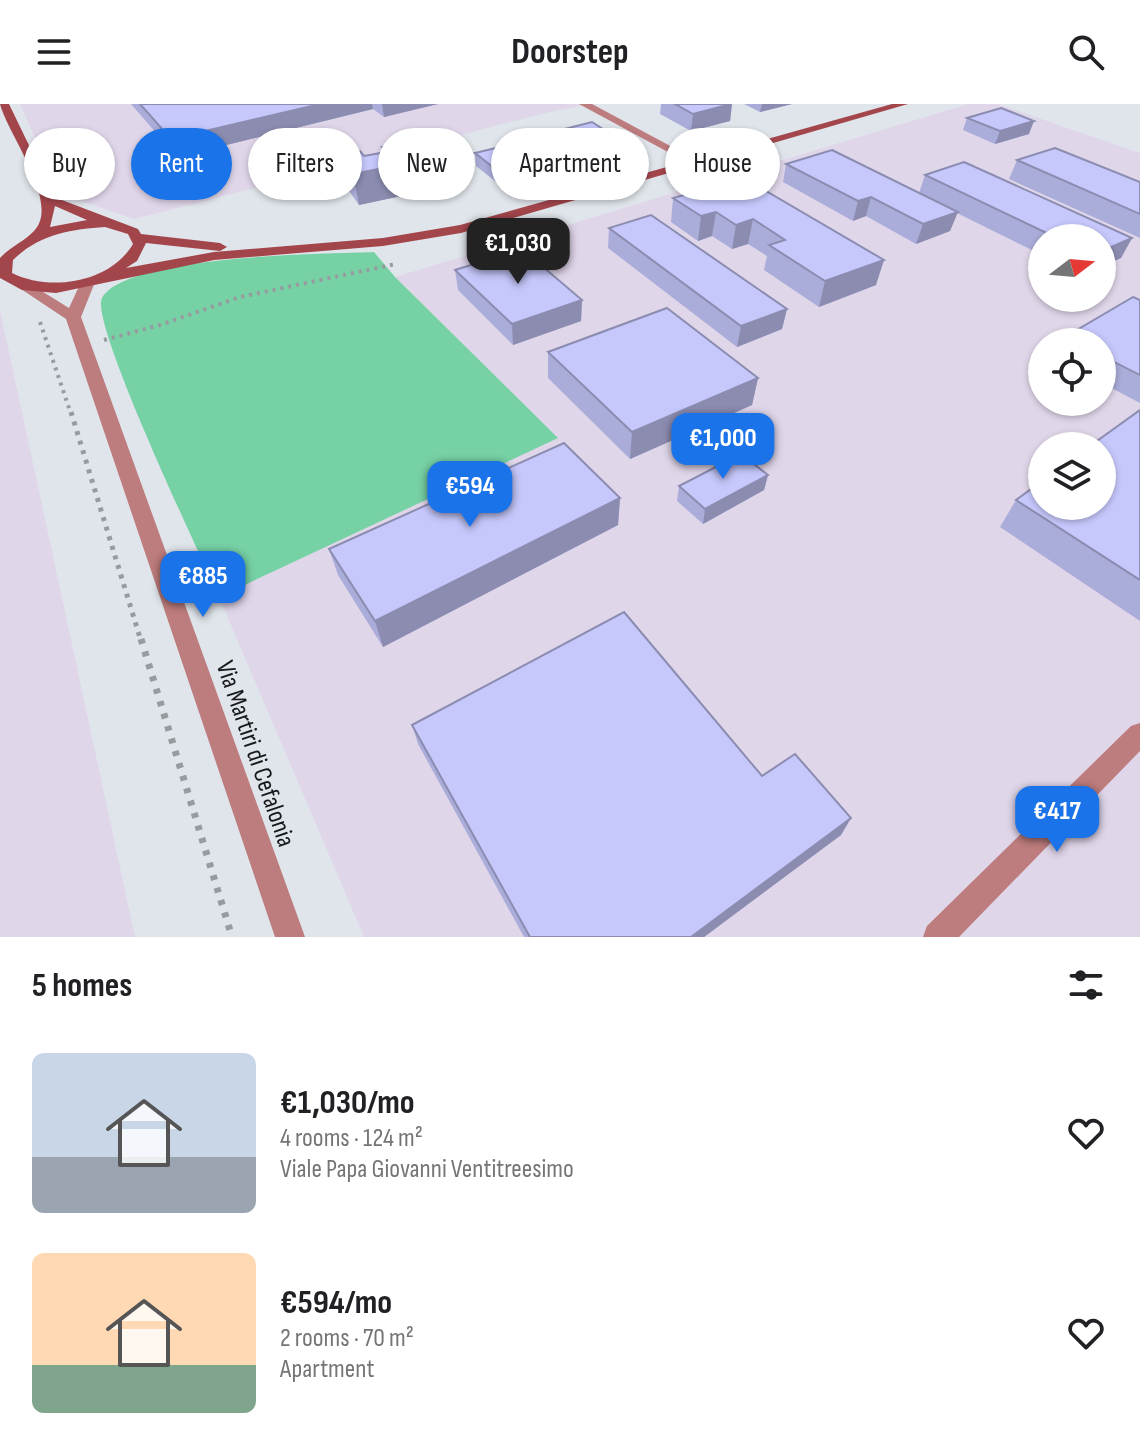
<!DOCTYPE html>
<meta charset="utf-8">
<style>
body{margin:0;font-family:"Sofia Sans Condensed",sans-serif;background:#f6f6f6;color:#202124;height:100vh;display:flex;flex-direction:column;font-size:30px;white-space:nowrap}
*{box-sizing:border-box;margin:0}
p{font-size:26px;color:#757577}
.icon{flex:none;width:44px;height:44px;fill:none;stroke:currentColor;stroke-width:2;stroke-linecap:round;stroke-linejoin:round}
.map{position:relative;height:833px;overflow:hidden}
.drawer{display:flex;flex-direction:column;background:#fff;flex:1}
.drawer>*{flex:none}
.top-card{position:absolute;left:24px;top:24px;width:1092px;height:72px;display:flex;gap:16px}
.needle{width:52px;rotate:74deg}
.fabs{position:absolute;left:1028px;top:120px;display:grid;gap:16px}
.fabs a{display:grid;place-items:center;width:88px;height:88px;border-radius:50%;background:#fff;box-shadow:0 2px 6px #0004;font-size:40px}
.price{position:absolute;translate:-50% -68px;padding:0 18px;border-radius:16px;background:#1a73e8;color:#fff;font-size:26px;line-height:52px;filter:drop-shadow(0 2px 4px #0008)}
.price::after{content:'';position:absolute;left:50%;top:48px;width:24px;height:18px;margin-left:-12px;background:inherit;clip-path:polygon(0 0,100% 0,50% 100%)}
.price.current{background:#222;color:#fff}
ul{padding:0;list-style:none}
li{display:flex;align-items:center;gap:24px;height:200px;padding:0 32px}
li span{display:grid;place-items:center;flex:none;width:224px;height:160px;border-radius:12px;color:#555}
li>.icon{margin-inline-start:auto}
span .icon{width:96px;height:96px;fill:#fffc;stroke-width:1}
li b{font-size:34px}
h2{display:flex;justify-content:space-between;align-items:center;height:96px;padding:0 32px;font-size:34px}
.pill{padding:0 28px;border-radius:36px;background:#fff;box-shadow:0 2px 6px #0004;font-size:28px;line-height:72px}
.pill.current{background:#1a73e8;color:#fff}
header{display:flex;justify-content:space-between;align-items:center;height:104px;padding:0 32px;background:#fff;font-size:36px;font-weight:700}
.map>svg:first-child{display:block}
</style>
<header><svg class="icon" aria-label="menu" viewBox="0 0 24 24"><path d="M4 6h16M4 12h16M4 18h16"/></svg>Doorstep<svg class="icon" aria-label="search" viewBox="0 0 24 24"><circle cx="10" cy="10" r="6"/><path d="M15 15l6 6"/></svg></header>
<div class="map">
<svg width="1140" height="833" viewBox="0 0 1140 833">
<rect width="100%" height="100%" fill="#e0e5eb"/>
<g fill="#e0d6ea" fill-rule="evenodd">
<path d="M20,0H593L554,7L134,115L60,90Z"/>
<path d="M968,0H998L1140,49V833H364L219,493L557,334L395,173ZM1042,134H1102V194H1042ZM1042,238H1102V298H1042ZM1042,342H1102V402H1042Z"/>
<path d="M0,206L135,833H0Z"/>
</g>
<path fill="#76d1a5" d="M374,148L395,173L558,334L219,493C202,454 89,218 102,194C126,151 324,150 374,148Z"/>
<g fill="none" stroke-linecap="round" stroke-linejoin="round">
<g stroke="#979b9f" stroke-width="4" stroke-dasharray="3 5" stroke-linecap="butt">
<path d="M40,218L71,310"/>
<path d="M104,236L160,221L240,193L396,160"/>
</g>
<path stroke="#979b9f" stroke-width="5" stroke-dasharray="4 6" stroke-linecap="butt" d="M71,308L141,537"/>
<path stroke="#979b9f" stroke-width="7" stroke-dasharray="5 8" stroke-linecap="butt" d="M141,535L232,833"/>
<g fill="#bd7c7d" fill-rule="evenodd">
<path d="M579,0H592L702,59L692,61Z"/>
<path d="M88,174L95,178L81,213L305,833H275L66,215L15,181L22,177L27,178L69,204L81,178Z"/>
<path d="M1140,619V647L959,833H923L927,822L1131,622Z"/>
</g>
<path fill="#a3464c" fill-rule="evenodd" d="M0,0H9L54,93L138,125L141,130L220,139L227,143L220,147L146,139L137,157L126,164L214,148L383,134L460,121L892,0H908L461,129L383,142L214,156L56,189L22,186L0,174V154C10,143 25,137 34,127C61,99 8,31 0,0ZM55,102L87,116L50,123ZM105,123L128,130L133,140C110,179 50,188 12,169L13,156C38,131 71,125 105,123Z"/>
</g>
<g fill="#aaacd9">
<path d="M131,0H438L384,13L373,5L177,53Z"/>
<path d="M661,0H732L730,17L691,27L660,10Z"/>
<path d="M744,0H792L760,8Z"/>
<path d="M967,14L1029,30L995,40L963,26Z"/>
<path d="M609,29V42L560,52L546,42L545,30Z"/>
<path d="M382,43L448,82L359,101L345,81L339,51L364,52L383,48Z"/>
<path d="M832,46L919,89L925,71L964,58L1132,134L1121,154L1102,162V134H1042V151L957,109L950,127L916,140L866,112L853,117L783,78L786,60Z"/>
<path d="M475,49L528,56V69L495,77L476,62Z"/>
<path d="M1017,56L1140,78V134L1009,75Z"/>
<path d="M744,74L876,181L819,203L764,166L767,152L748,140L732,145L712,132L698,137L671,118L673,94Z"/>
<path d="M609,124L787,205L782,225L737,243L608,144Z"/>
<path d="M455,166L582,196L581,217L513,241L458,186Z"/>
<path d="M1140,196V299L1102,279V238H1063L1065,233Z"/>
<path d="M548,248L758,274L752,301L630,355L548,274Z"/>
<path d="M1140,306V517L1000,423L1016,396Z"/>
<path d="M768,371L764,386L703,420L677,397L679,382Z"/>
<path d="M620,394L618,421L383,543L338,471L329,445Z"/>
<path d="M412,621L762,672L851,714L841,731L704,833H524L418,640Z"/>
</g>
<g fill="#8b8cb0">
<path d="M320,0H372L373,5L177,53L171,35Z"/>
<path d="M382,0H438L384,13Z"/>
<path d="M732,0L730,17L691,27L693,10Z"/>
<path d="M762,0H792L760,8Z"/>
<path d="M1034,17L1029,30L995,40L1000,27Z"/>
<path d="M609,29V42L560,52V40Z"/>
<path d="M444,52L448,82L359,101L353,70Z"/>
<path d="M528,56V69L495,77L494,64Z"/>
<path d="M871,93L866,112L853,117L858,97Z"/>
<path d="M716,108L712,132L698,137L701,112Z"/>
<path d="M958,108L950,127L916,140L923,120Z"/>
<path d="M753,115L748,140L732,145L736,121Z"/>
<path d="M1132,134L1121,154L1102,162V147Z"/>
<path d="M884,156L876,181L819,203L825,177Z"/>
<path d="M582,196L581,217L513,241L512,220Z"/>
<path d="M787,205L782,225L737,243L741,222Z"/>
<path d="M758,274L752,301L630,355L632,328Z"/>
<path d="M768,371L764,386L703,420L705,405Z"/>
<path d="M620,394L618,421L383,543L375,517Z"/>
<path d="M851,714L841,731L704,833H691Z"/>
</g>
<g fill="#c6c8fc" stroke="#8b8cb0" stroke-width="2">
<path d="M140,0H320L171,35Z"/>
<path d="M675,0H731L693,10Z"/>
<path d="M1001,4L1034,17L1000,27L967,14Z"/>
<path d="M592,18L609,29L560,40L545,30Z"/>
<path d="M422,38L432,39L444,52L353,70L339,51L360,47L364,52L386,48L382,43Z"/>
<path d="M508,41L528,56L494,64L475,49Z"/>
<path d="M1055,44L1140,78V110L1017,56Z"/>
<path d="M832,46L958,108L923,120L871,93L858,97L786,60Z"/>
<path d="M964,58L1132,134L1102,147V134H1057L925,71Z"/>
<path d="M744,74L884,156L825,177L769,141L785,136L753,115L736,121L716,108L701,112L673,94Z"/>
<path d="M651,111L787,205L741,222L609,124Z"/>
<path d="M522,145L582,196L512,220L455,166Z"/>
<path d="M1133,193L1140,196V271L1102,252V238H1075L1065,233Z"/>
<path d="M667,204L758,274L632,328L548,248Z"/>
<path d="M1140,306V476L1016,396L1042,377V402H1102V342H1090Z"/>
<path d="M564,339L620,394L375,517L329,445Z"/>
<path d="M741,350L768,371L705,405L679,382Z"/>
<path d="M624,508L762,672L795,650L851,714L691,833H530L412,621Z"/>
</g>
<g text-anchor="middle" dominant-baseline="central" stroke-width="6" stroke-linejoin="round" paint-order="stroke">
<g font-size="26" fill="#16181a" stroke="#e0e5eb">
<text transform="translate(255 650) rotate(71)">Via Martiri di Cefalonia</text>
</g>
</g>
</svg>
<div class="fabs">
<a><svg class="needle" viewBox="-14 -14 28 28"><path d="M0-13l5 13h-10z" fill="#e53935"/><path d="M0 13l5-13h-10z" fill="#757577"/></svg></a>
<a><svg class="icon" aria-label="locate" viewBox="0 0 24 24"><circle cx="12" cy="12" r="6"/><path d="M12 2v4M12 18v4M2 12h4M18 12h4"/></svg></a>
<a><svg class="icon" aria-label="layers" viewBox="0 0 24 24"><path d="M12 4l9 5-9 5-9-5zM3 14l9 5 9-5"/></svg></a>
</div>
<b class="price current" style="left:518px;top:182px">€1,030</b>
<b class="price" style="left:723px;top:377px">€1,000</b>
<b class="price" style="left:470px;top:425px">€594</b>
<b class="price" style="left:203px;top:515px">€885</b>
<b class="price" style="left:1057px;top:750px">€417</b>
<div class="top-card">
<a class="pill">Buy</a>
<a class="pill current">Rent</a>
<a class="pill">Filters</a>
<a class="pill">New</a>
<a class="pill">Apartment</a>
<a class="pill">House</a>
</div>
</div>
<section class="drawer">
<h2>5 homes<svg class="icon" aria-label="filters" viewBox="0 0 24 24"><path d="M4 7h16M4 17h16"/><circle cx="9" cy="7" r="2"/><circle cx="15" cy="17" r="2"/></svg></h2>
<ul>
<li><span style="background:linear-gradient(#c9d6e8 65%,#9aa5b1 0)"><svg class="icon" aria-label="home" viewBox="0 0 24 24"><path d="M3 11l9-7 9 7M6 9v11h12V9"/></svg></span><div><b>€1,030/mo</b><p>4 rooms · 124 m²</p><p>Viale Papa Giovanni Ventitreesimo</p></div><svg class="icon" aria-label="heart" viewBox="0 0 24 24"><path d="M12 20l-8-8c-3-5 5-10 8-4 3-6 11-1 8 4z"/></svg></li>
<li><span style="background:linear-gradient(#ffd9b3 70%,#7fa58c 0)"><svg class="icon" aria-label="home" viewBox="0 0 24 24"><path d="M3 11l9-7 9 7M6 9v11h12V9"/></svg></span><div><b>€594/mo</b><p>2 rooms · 70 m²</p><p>Apartment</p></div><svg class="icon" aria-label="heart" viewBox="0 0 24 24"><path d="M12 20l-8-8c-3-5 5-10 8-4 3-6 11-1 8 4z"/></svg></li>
</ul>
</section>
